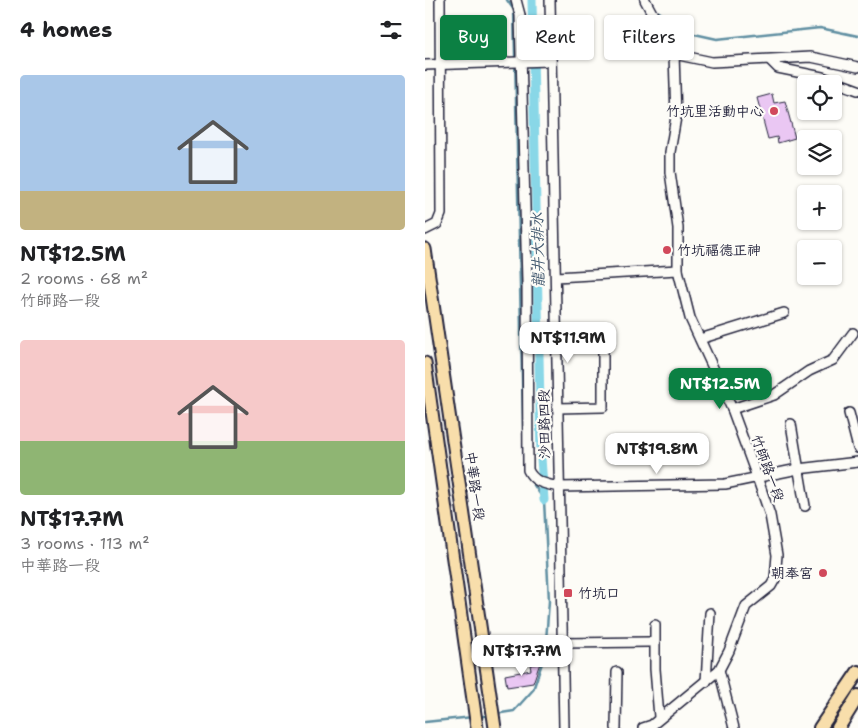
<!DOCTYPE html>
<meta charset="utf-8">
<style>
body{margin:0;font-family:"Shantell Sans","LXGW WenKai TC",sans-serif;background:#f2f2f2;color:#202124;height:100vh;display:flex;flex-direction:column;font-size:19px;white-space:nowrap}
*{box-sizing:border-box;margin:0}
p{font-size:16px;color:#757577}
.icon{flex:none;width:28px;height:28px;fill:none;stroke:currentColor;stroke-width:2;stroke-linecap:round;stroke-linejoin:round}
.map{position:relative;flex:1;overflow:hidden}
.drawer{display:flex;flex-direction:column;background:#fff;width:425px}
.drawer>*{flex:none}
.guide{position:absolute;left:15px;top:15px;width:342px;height:45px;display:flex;gap:10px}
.controls{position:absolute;left:372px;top:75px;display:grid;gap:10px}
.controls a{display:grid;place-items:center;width:45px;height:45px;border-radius:5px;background:#fff;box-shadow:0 1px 4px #0004;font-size:25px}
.price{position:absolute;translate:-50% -42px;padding:0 11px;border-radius:10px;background:#fff;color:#222;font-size:16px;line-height:32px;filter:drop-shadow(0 1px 2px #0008)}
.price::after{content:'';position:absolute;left:50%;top:30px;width:15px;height:11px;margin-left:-8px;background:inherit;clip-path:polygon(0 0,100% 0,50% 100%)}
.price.selected{background:#0b8043;color:#fff}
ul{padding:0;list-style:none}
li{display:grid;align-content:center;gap:10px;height:265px;padding:0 20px}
li span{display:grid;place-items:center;height:155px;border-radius:5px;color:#555}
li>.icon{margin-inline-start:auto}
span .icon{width:90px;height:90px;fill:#fffc;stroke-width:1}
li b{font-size:21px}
h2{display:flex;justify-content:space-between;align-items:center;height:60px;padding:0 20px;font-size:21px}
.tag{padding:0 18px;border-radius:5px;background:#fff;box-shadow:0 1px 4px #0004;font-size:18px;line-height:45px}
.tag.selected{background:#0b8043;color:#fff}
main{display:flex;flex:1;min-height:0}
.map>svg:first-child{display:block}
</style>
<main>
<section class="drawer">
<h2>4 homes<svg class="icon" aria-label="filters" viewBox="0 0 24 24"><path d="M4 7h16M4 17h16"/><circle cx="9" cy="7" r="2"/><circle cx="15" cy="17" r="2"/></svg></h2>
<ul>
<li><span style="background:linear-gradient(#a9c7e8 75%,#c2b280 0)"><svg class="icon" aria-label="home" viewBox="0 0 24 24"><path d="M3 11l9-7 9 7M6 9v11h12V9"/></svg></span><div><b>NT$12.5M</b><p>2 rooms · 68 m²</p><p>竹師路一段</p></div></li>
<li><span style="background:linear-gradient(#f6c9c9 65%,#8fb573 0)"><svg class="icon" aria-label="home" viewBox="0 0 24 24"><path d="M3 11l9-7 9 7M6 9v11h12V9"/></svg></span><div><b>NT$17.7M</b><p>3 rooms · 113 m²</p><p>中華路一段</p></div></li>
</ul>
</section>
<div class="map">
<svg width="433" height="728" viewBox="0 0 433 728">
<rect width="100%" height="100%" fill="#fdfcf7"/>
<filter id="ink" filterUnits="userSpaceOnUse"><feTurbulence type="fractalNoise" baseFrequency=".02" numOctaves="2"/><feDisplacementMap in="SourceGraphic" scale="10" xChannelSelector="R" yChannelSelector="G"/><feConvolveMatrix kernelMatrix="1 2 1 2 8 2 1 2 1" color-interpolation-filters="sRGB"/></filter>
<g filter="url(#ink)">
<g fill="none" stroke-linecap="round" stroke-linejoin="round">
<g stroke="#608fa2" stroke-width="2.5">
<path d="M82,0L89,10L99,468"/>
<path d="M233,12L256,31L292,39L395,28L433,36"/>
<path d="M70,714L89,711L108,690L120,654L124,601L119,500L105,479"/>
<path d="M53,717L65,715"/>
<path d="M0,722L48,717"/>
</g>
<path stroke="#89d7e7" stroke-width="9" d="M107,0L116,458L119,500"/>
</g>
<g fill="#eac7f3" stroke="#22223b">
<path d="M347,94L349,103L360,101L370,138L353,143L352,137L343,139L332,98Z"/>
<path d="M115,663L108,683L82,687L80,675L106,670L105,665Z"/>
</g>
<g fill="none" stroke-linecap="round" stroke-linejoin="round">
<g stroke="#22223b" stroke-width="12">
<g id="minor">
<path d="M91,0L95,15L102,282L103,470C109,483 121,484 134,487L300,484L373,469L433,462"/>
<path d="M125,0L139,728"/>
<path d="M249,54L287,62L386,57L433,67"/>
<path d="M345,60L353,68L397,77L433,90"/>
<path d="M0,65L126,61"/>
<path d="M0,230L12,224L16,214L15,0"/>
<path d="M131,277L253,270"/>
<path d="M275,339L359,313"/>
<path d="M132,408L178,407V344"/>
<path d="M307,409L349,395L384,371L408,360L428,333"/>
<path d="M424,413L433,448"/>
<path d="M366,424L380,506"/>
<path d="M230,625V669L234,717"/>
<path d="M138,643L224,642"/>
<path d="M294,670L309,728"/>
<path d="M281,682L285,613"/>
<path d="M191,728L192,672"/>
<path d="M218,728L227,725L294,670L304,651L321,606L346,586L350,579L352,555L345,515L332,477L307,409L265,318L253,270V228L245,172V152L251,117L249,54L220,0"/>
</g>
</g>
<g stroke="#22223b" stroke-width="15">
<g id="major">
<path d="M0,249L70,728"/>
<path d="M0,363L52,728"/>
</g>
</g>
<g stroke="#22223b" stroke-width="16">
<g id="highway">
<path d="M395,728L433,672"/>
<path d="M413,728L433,696"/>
</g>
</g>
<path stroke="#22223b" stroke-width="1" stroke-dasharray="1 4" stroke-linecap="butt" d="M111,281L121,279"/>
<use href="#minor" stroke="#fdfcf7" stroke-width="9"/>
<use href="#major" stroke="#f8deab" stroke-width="11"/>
<use href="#highway" stroke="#f8deab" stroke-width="12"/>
</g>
</g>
<g fill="#d1495b" stroke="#fdfcf7" stroke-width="2">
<circle cx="349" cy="111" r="5"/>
<circle cx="242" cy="250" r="5"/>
<circle cx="398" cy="573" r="5"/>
<rect x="138" y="588" width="10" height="10" rx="2.5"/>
</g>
<g text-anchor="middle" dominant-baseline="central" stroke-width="4.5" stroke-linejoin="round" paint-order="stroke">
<g font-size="14" fill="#22223b" stroke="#fdfcf7" text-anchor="end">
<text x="339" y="111">竹坑里活動中心</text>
<text x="252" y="250" text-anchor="start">竹坑福德正神</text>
<text x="388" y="573">朝奉宮</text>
<text x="153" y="593" text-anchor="start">竹坑口</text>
</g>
<g font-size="14" fill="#22223b" stroke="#fdfcf7">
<text transform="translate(119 424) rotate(-91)">沙田路四段</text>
<text transform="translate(343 468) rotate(70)">竹師路一段</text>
<text transform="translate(50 486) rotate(82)">中華路一段</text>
</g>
<g font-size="15" font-style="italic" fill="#41586f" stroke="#fdfcf7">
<text transform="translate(113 250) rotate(-91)">龍井大排水</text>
</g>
</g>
</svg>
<div class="controls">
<a><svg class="icon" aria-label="locate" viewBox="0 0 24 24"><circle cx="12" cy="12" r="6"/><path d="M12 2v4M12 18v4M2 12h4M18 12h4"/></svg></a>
<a><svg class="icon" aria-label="layers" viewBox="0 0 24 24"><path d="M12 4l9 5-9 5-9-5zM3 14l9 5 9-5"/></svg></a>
<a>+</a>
<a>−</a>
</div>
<b class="price" style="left:143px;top:364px">NT$11.9M</b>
<b class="price selected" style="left:295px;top:410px">NT$12.5M</b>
<b class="price" style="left:232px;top:475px">NT$19.8M</b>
<b class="price" style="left:97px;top:677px">NT$17.7M</b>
<div class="guide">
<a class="tag selected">Buy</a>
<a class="tag">Rent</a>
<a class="tag">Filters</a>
</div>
</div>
</main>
